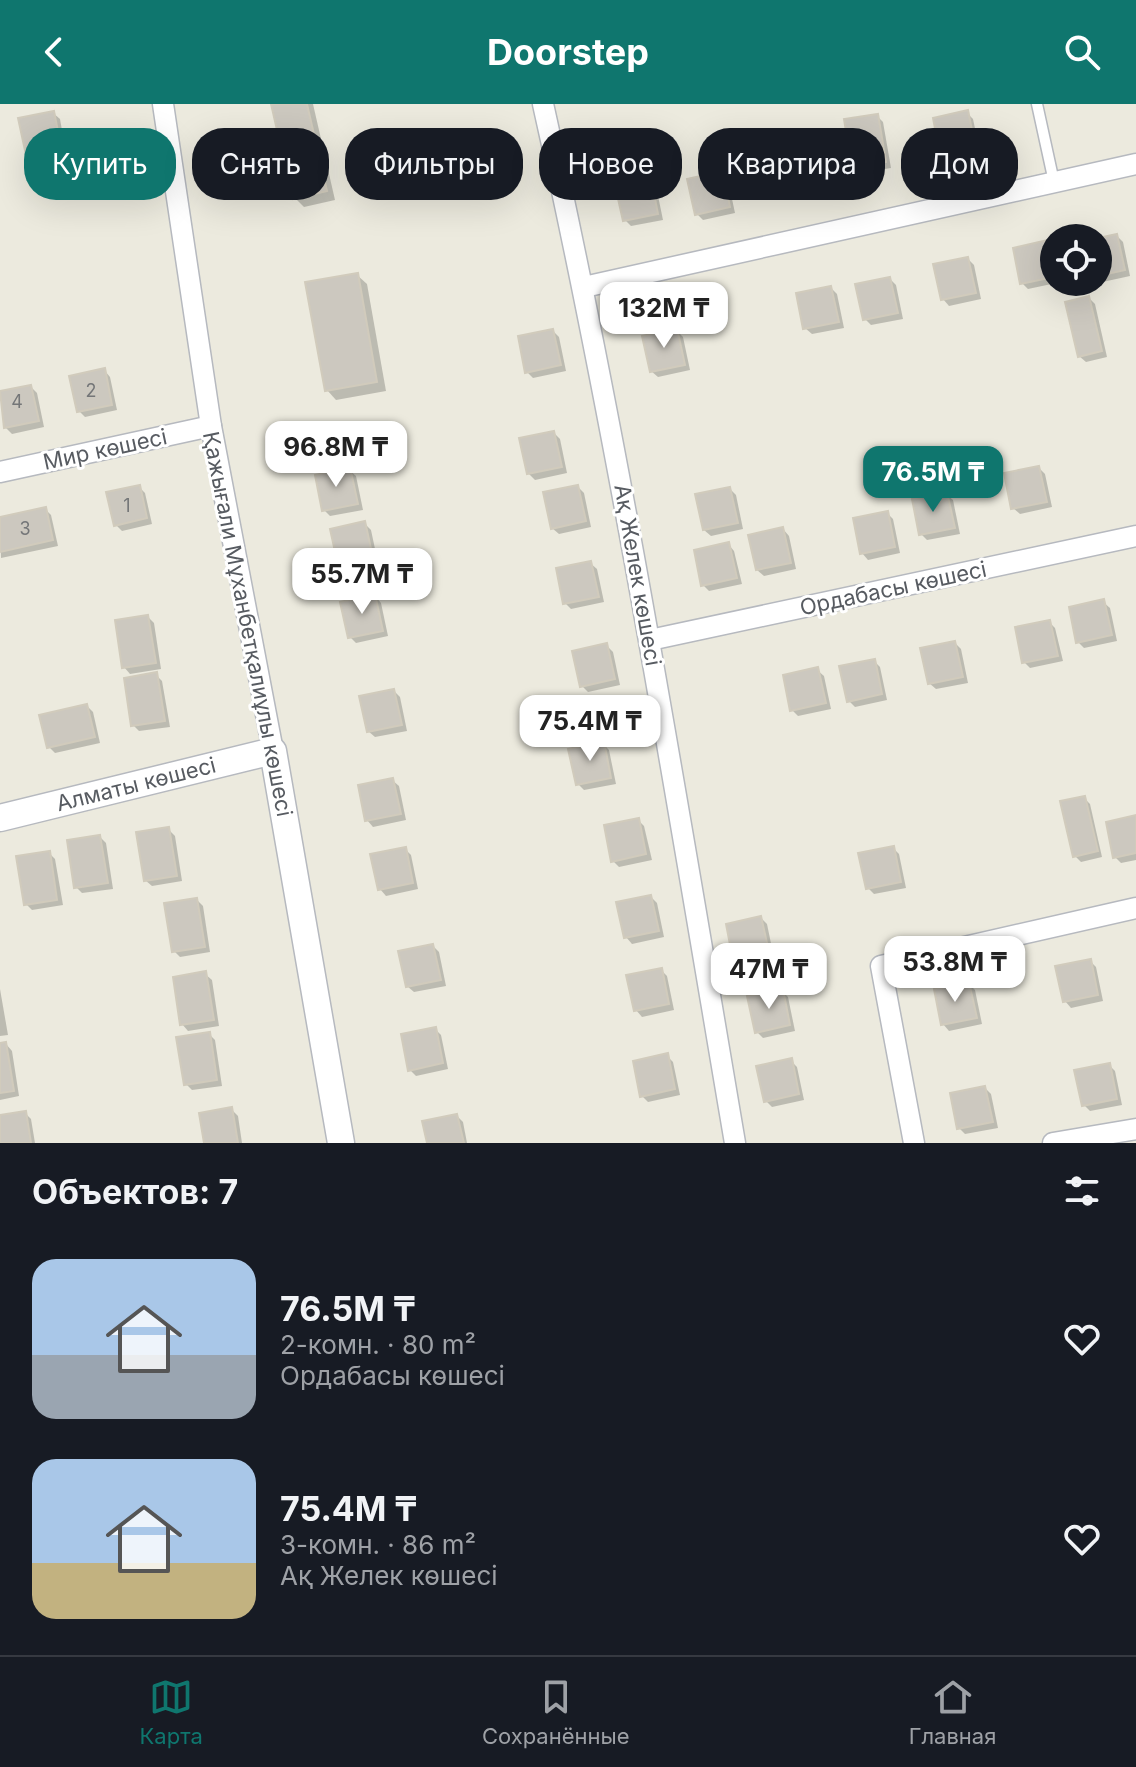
<!DOCTYPE html>
<html lang="ru">
<meta charset="utf-8">
<style>
body{margin:0;font-family:Inter,sans-serif;background:#242831;color:#f1f3f6;height:100vh;display:flex;flex-direction:column;font-size:30px;white-space:nowrap}
*{box-sizing:border-box;margin:0}
p{font-size:26px;color:#9ea1a6}
.icon{flex:none;width:44px;height:44px;fill:none;stroke:currentColor;stroke-width:2;stroke-linecap:round;stroke-linejoin:round}
.map{position:relative;height:1039px;overflow:hidden}
.details{display:flex;flex-direction:column;background:#171b24;flex:1}
.details>*{flex:none}
.banner{position:absolute;left:24px;top:24px;width:1088px;height:72px;display:flex;gap:16px}
.fabs{position:absolute;left:1040px;top:120px;display:grid;gap:16px}
.fabs a{display:grid;place-items:center;width:72px;height:72px;border-radius:50%;background:#171b24;box-shadow:0 8px 32px #0002;font-size:40px}
.price{position:absolute;translate:-50% -68px;padding:0 18px;border-radius:16px;background:#fff;color:#222;font-size:26px;line-height:52px;filter:drop-shadow(0 2px 4px #0008)}
.price::after{content:'';position:absolute;left:50%;top:48px;width:24px;height:18px;margin-left:-12px;background:inherit;clip-path:polygon(0 0,100% 0,50% 100%)}
.price.on{background:#0f766e;color:#fff}
ul{padding:0;list-style:none}
li{display:flex;align-items:center;gap:24px;height:200px;padding:0 32px}
li span{display:grid;place-items:center;flex:none;width:224px;height:160px;border-radius:24px;color:#555}
li>.icon{margin-inline-start:auto}
span .icon{width:96px;height:96px;fill:#fffc;stroke-width:1}
li b{font-size:34px}
h2{display:flex;justify-content:space-between;align-items:center;height:96px;padding:0 32px;font-size:34px}
.chip{padding:0 28px;border-radius:32px;background:#171b24;box-shadow:0 8px 32px #0002;font-size:28px;line-height:72px}
.chip.on{background:#0f766e;color:#fff}
header{display:flex;justify-content:space-between;align-items:center;height:104px;padding:0 32px;background:#0f766e;color:#fff;font-size:36px;font-weight:700}
.dock{display:flex;justify-content:space-around;align-items:center;height:112px;border-top:2px solid #363941;background:#171b24;font-size:22px;color:#9ea1a6}
.dock a{display:grid;justify-items:center;gap:4px}
.dock .on{color:#0f766e}
.map>svg:first-child{display:block}
</style>
<header><svg class="icon" aria-label="back" viewBox="0 0 24 24"><path d="M15 5l-7 7 7 7"/></svg>Doorstep<svg class="icon" aria-label="search" viewBox="0 0 24 24"><circle cx="10" cy="10" r="6"/><path d="M15 15l6 6"/></svg></header>
<div class="map">
<svg width="1136" height="1039" viewBox="0 0 1136 1039">
<rect width="100%" height="100%" fill="#eceade"/>
<g fill="#0003">
<path d="M273,0H313L335,96L304,103L295,94Z"/>
<path d="M53,9L60,15L66,49L34,56L28,50Z"/>
<path d="M967,9L973,15L980,48L948,55L942,49Z"/>
<path d="M877,12L883,18L891,64L860,69L854,63Z"/>
<path d="M796,42L803,48L810,82L777,88L771,82Z"/>
<path d="M722,69L728,76L735,109L703,116L697,110Z"/>
<path d="M650,76L656,82L663,116L631,122L625,116Z"/>
<path d="M1117,132L1123,138L1130,172L1098,179V136Z"/>
<path d="M1047,138L1054,147V178H1061L1028,185L1022,179Z"/>
<path d="M968,155L974,161L981,195L949,202L943,195Z"/>
<path d="M357,171L367,180L386,287L336,296L327,286Z"/>
<path d="M890,175L896,181L903,215L871,221L865,215Z"/>
<path d="M831,184L837,190L844,224L812,230L805,224Z"/>
<path d="M1089,194L1095,200L1107,253L1086,258L1079,252Z"/>
<path d="M553,227L559,233L566,267L533,274L527,268Z"/>
<path d="M677,227L683,233L690,266L658,273L651,267Z"/>
<path d="M104,266L110,273L117,306L85,313L79,307Z"/>
<path d="M31,283L37,289L44,323L12,330L6,324L0,289Z"/>
<path d="M554,329L560,335L567,369L535,376L528,369Z"/>
<path d="M1039,364L1045,370L1052,403L1020,410L1013,404Z"/>
<path d="M349,366L356,372L363,406L330,412L324,406Z"/>
<path d="M139,383L145,389L152,420L122,427L116,421Z"/>
<path d="M578,383L584,389L591,423L559,430L552,424Z"/>
<path d="M730,385L736,391L743,425L711,432L704,426Z"/>
<path d="M946,390L953,396L960,430L927,436L921,430Z"/>
<path d="M45,405L51,411L58,442L1,454L0,415Z"/>
<path d="M887,409L893,415L900,449L868,456L862,449Z"/>
<path d="M365,420L371,426L378,459L346,466L340,460Z"/>
<path d="M783,425L789,432L796,465L764,472L757,466Z"/>
<path d="M728,440L734,447L742,480L709,487L703,481Z"/>
<path d="M590,459L597,465L604,498L571,505L565,499Z"/>
<path d="M375,492L381,499L388,532L356,539L350,533Z"/>
<path d="M1103,498L1110,504L1117,537L1084,544L1078,538Z"/>
<path d="M148,513L154,519L161,565L130,570L124,563Z"/>
<path d="M1049,518L1055,524L1063,557L1030,564L1024,558Z"/>
<path d="M955,539L961,545L968,579L936,585L929,579Z"/>
<path d="M607,542L613,548L620,581L588,588L582,582Z"/>
<path d="M874,557L880,563L887,596L855,603L849,597Z"/>
<path d="M817,566L824,572L831,605L798,612L792,606Z"/>
<path d="M156,571L162,577L170,623L139,627L133,621Z"/>
<path d="M394,587L400,593L407,627L375,633L368,627Z"/>
<path d="M87,602L93,608L100,639L55,649L49,643Z"/>
<path d="M603,640L609,646L616,680L584,686L578,680Z"/>
<path d="M392,676L399,682L406,716L373,723L367,716Z"/>
<path d="M1084,694L1090,700L1102,753L1081,758L1075,752Z"/>
<path d="M1136,713V756L1121,759L1115,753Z"/>
<path d="M638,716L644,722L652,756L619,763L613,757Z"/>
<path d="M168,725L175,732L182,777L152,782L145,776Z"/>
<path d="M100,733L106,739L113,785L82,789L76,783Z"/>
<path d="M893,744L899,750L906,784L874,790L868,784Z"/>
<path d="M405,745L411,751L418,785L386,792L380,785Z"/>
<path d="M49,749L55,755L63,801L32,806L26,800Z"/>
<path d="M651,793L657,799L664,833L632,840L626,833Z"/>
<path d="M197,796L203,802L210,848L180,853L174,847Z"/>
<path d="M761,814L767,820L774,854L741,861L735,855Z"/>
<path d="M433,842L439,848L446,882L414,888L407,882Z"/>
<path d="M1090,857L1096,863L1103,897L1071,904L1065,897Z"/>
<path d="M661,866L667,872L674,906L642,913L636,906Z"/>
<path d="M205,870L212,876L219,922L188,927L182,920Z"/>
<path d="M969,880L975,886L982,920L949,927L943,920Z"/>
<path d="M0,885L8,931L0,932Z"/>
<path d="M782,887L788,893L795,927L763,934L757,928Z"/>
<path d="M435,925L441,931L448,965L416,972L410,966Z"/>
<path d="M209,930L215,936L222,982L192,986L186,980Z"/>
<path d="M6,940L12,947L19,992L0,996V941Z"/>
<path d="M667,952L673,958L680,991L648,998L642,992Z"/>
<path d="M791,957L797,963L804,996L772,1003L766,997Z"/>
<path d="M1109,961L1115,967L1122,1001L1090,1007L1084,1001Z"/>
<path d="M985,984L991,990L998,1024L965,1030L959,1024Z"/>
<path d="M231,1005L238,1012L242,1039H206Z"/>
<path d="M25,1009L31,1015L35,1039H0V1013Z"/>
<path d="M457,1012L463,1018L467,1039H429Z"/>
</g>
<g fill="#ccc8bf" stroke="#d1cbbc" stroke-width="2">
<path d="M271,0H307L327,87L293,95Z"/>
<path d="M968,6L975,42L940,50L933,14Z"/>
<path d="M54,7L61,43L26,51L18,14Z"/>
<path d="M878,10L886,58L852,64L844,15Z"/>
<path d="M797,40L805,76L769,83L762,47Z"/>
<path d="M723,67L730,103L695,111L687,75Z"/>
<path d="M651,74L658,110L623,117L615,81Z"/>
<path d="M1117,130L1125,166L1098,172V134Z"/>
<path d="M1048,136L1054,173L1020,180L1013,144Z"/>
<path d="M968,153L976,189L941,196L933,160Z"/>
<path d="M358,169L377,278L325,287L305,178Z"/>
<path d="M890,173L898,209L863,216L855,180Z"/>
<path d="M831,182L839,218L803,225L796,189Z"/>
<path d="M1089,192L1102,247L1078,253L1065,198Z"/>
<path d="M677,224L685,261L650,268L642,232Z"/>
<path d="M553,225L561,261L525,269L518,232Z"/>
<path d="M105,264L112,301L77,308L69,272Z"/>
<path d="M31,281L39,317L4,324L0,287Z"/>
<path d="M554,327L562,363L527,370L519,334Z"/>
<path d="M1039,362L1047,398L1011,405L1004,369Z"/>
<path d="M350,363L358,400L322,407L315,371Z"/>
<path d="M140,381L147,414L114,422L106,388Z"/>
<path d="M578,381L586,417L551,425L543,388Z"/>
<path d="M730,383L738,419L703,426L695,390Z"/>
<path d="M947,388L955,424L919,431L912,395Z"/>
<path d="M46,403L53,436L0,448V413Z"/>
<path d="M888,407L895,443L860,450L853,414Z"/>
<path d="M365,417L373,454L338,461L330,425Z"/>
<path d="M783,423L791,459L756,466L748,431Z"/>
<path d="M729,438L737,474L701,482L694,446Z"/>
<path d="M591,457L599,493L563,500L556,464Z"/>
<path d="M375,490L383,527L348,534L340,498Z"/>
<path d="M1104,495L1112,531L1076,539L1069,503Z"/>
<path d="M148,511L156,559L122,564L115,516Z"/>
<path d="M1050,516L1058,552L1022,559L1015,523Z"/>
<path d="M955,537L963,573L928,580L920,544Z"/>
<path d="M607,539L615,575L580,583L572,547Z"/>
<path d="M875,555L882,590L847,598L839,562Z"/>
<path d="M818,563L826,599L790,607L783,571Z"/>
<path d="M157,568L165,617L131,622L124,574Z"/>
<path d="M394,585L402,621L367,628L359,592Z"/>
<path d="M87,600L95,633L47,644L39,611Z"/>
<path d="M604,637L611,674L576,681L568,645Z"/>
<path d="M393,674L401,710L365,717L358,681Z"/>
<path d="M1085,692L1098,747L1073,753L1060,697Z"/>
<path d="M1136,711V749L1113,754L1106,718Z"/>
<path d="M639,714L646,750L611,758L604,721Z"/>
<path d="M169,723L177,772L144,777L136,728Z"/>
<path d="M100,731L108,779L74,784L67,736Z"/>
<path d="M894,742L901,778L866,785L858,749Z"/>
<path d="M406,743L413,779L378,786L370,750Z"/>
<path d="M50,747L57,796L24,801L16,752Z"/>
<path d="M651,791L659,827L624,834L616,798Z"/>
<path d="M197,794L205,843L172,848L164,799Z"/>
<path d="M761,812L769,848L733,856L726,820Z"/>
<path d="M433,840L441,876L406,883L398,847Z"/>
<path d="M1091,855L1098,891L1063,898L1055,862Z"/>
<path d="M662,864L669,900L634,907L626,871Z"/>
<path d="M206,867L214,916L180,921L173,873Z"/>
<path d="M969,878L977,914L941,921L934,885Z"/>
<path d="M783,885L790,921L755,929L747,892Z"/>
<path d="M436,923L443,959L408,967L401,930Z"/>
<path d="M210,928L217,976L184,981L176,933Z"/>
<path d="M6,938L14,987L0,989V939Z"/>
<path d="M668,949L675,985L640,993L633,957Z"/>
<path d="M792,954L799,990L764,998L756,962Z"/>
<path d="M1110,959L1117,995L1082,1002L1074,966Z"/>
<path d="M985,982L993,1018L957,1025L950,989Z"/>
<path d="M232,1003L238,1039H204L199,1009Z"/>
<path d="M26,1007L31,1039H0V1011Z"/>
<path d="M457,1010L464,1039H427L422,1017Z"/>
</g>
<g fill="none" stroke-linecap="round" stroke-linejoin="round">
<g stroke="#b6b9bf" stroke-width="13">
<path id="service" d="M1037,0L1054,78"/>
</g>
<g stroke="#b6b9bf" stroke-width="23">
<g id="minor">
<path d="M163,0L211,322L273,647"/>
<path d="M543,0C620,344 676,692 735,1039"/>
<path d="M584,183L1136,60"/>
<path d="M0,368L211,322"/>
<path d="M650,536L1136,432"/>
<path d="M914,1039L881,862L1136,804"/>
<path d="M1053,1039L1136,1025"/>
</g>
</g>
<g stroke="#b6b9bf" stroke-width="29">
<path id="tertiary" d="M0,714L273,647L341,1039"/>
</g>
<use href="#service" stroke="#fff" stroke-width="10"/>
<use href="#minor" stroke="#fff" stroke-width="20"/>
<use href="#tertiary" stroke="#fff" stroke-width="26"/>
</g>
<g text-anchor="middle" dominant-baseline="central" stroke-width="6" stroke-linejoin="round" paint-order="stroke">
<g font-size="18" fill="#747678">
<text x="91" y="286">2</text>
<text x="17" y="297">4</text>
<text x="127" y="401">1</text>
<text x="25" y="424">3</text>
</g>
<g font-size="22" fill="#575b61" stroke="#fff">
<text transform="translate(105 345) rotate(-12)">Мир көшесі</text>
<text transform="translate(638 471) rotate(80)">Ақ Желек көшесі</text>
<text transform="translate(893 484) rotate(-12)">Ордабасы көшесі</text>
<text transform="translate(248 520) rotate(79)">Қажығали Мұханбетқалиұлы көшесі</text>
<text transform="translate(136 680) rotate(-14)">Алматы көшесі</text>
</g>
</g>
</svg>
<div class="fabs">
<a><svg class="icon" aria-label="locate" viewBox="0 0 24 24"><circle cx="12" cy="12" r="6"/><path d="M12 2v4M12 18v4M2 12h4M18 12h4"/></svg></a>
</div>
<b class="price" style="left:664px;top:246px">132M ₸</b>
<b class="price" style="left:336px;top:385px">96.8M ₸</b>
<b class="price on" style="left:933px;top:410px">76.5M ₸</b>
<b class="price" style="left:362px;top:512px">55.7M ₸</b>
<b class="price" style="left:590px;top:659px">75.4M ₸</b>
<b class="price" style="left:955px;top:900px">53.8M ₸</b>
<b class="price" style="left:769px;top:907px">47M ₸</b>
<div class="banner">
<a class="chip on">Купить</a>
<a class="chip">Снять</a>
<a class="chip">Фильтры</a>
<a class="chip">Новое</a>
<a class="chip">Квартира</a>
<a class="chip">Дом</a>
</div>
</div>
<section class="details">
<h2>Объектов: 7<svg class="icon" aria-label="filters" viewBox="0 0 24 24"><path d="M4 7h16M4 17h16"/><circle cx="9" cy="7" r="2"/><circle cx="15" cy="17" r="2"/></svg></h2>
<ul>
<li><span style="background:linear-gradient(#a9c7e8 60%,#9aa5b1 0)"><svg class="icon" aria-label="home" viewBox="0 0 24 24"><path d="M3 11l9-7 9 7M6 9v11h12V9"/></svg></span><div><b>76.5M ₸</b><p>2-комн. · 80 m²</p><p>Ордабасы көшесі</p></div><svg class="icon" aria-label="heart" viewBox="0 0 24 24"><path d="M12 20l-8-8c-3-5 5-10 8-4 3-6 11-1 8 4z"/></svg></li>
<li><span style="background:linear-gradient(#a9c7e8 65%,#c2b280 0)"><svg class="icon" aria-label="home" viewBox="0 0 24 24"><path d="M3 11l9-7 9 7M6 9v11h12V9"/></svg></span><div><b>75.4M ₸</b><p>3-комн. · 86 m²</p><p>Ақ Желек көшесі</p></div><svg class="icon" aria-label="heart" viewBox="0 0 24 24"><path d="M12 20l-8-8c-3-5 5-10 8-4 3-6 11-1 8 4z"/></svg></li>
</ul>
</section>
<nav class="dock">
<a class="on"><svg class="icon" aria-label="map" viewBox="0 0 24 24"><path d="M3 6l6-2 6 2 6-2v14l-6 2-6-2-6 2zM9 4v14M15 6v14"/></svg>Карта</a>
<a><svg class="icon" aria-label="saved" viewBox="0 0 24 24"><path d="M7 4h10v16l-5-4-5 4z"/></svg>Сохранённые</a>
<a><svg class="icon" aria-label="home" viewBox="0 0 24 24"><path d="M3 11l9-7 9 7M6 9v11h12V9"/></svg>Главная</a>
</nav>
